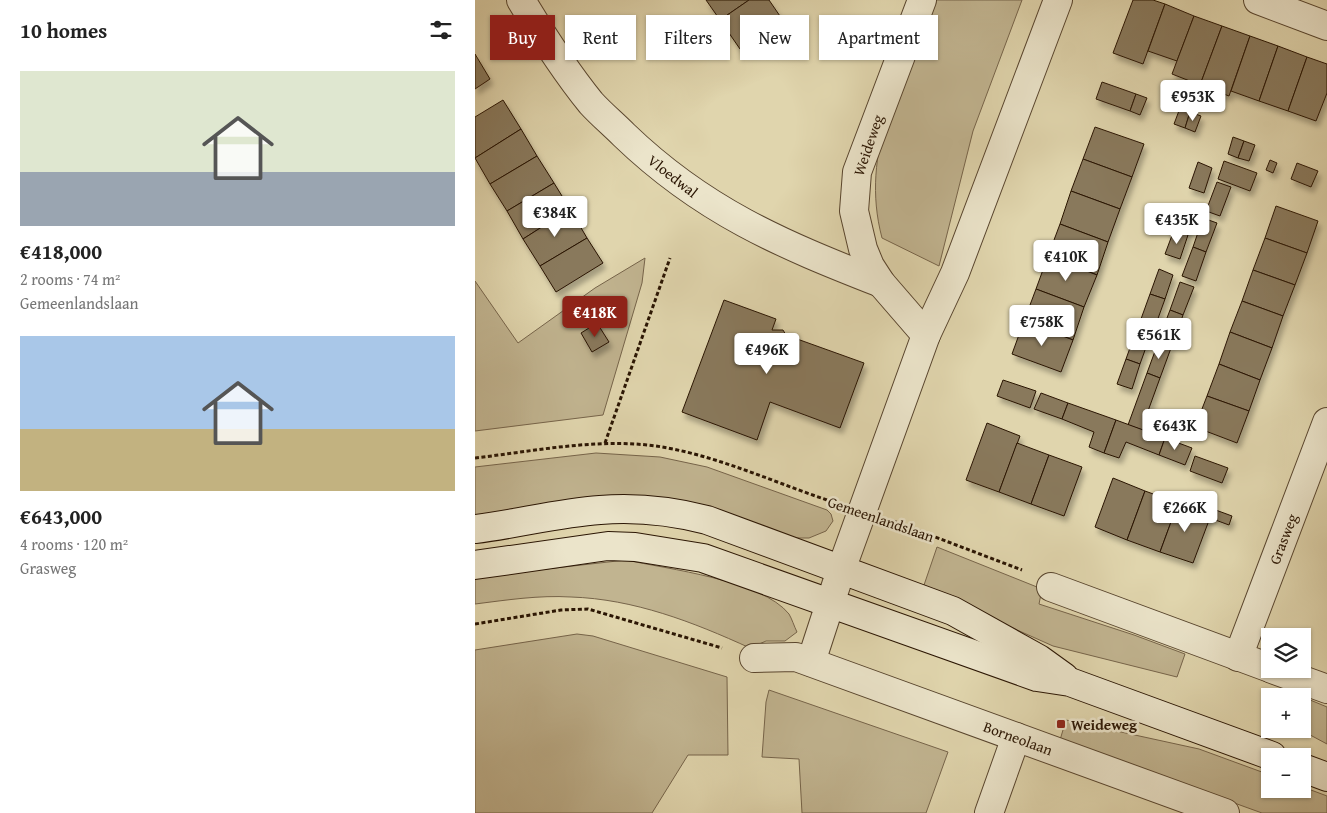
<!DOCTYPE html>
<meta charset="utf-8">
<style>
body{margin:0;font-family:"Gentium Book Plus",serif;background:#f2f2f2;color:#222;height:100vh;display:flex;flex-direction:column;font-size:19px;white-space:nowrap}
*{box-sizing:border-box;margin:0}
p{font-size:16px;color:#767676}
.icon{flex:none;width:28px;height:28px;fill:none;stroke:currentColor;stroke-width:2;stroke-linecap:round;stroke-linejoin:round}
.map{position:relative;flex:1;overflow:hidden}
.drawer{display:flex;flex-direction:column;background:#fff;width:475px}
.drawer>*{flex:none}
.hud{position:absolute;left:15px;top:15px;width:475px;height:45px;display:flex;gap:10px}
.fabs{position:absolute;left:786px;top:628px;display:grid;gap:10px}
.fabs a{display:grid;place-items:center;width:50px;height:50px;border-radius:0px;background:#fff;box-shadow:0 1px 4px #0004;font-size:25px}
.price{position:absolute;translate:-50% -42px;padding:0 11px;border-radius:5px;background:#fff;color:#222;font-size:16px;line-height:32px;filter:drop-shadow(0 1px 2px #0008)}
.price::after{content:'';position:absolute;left:50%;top:30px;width:15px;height:11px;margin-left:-8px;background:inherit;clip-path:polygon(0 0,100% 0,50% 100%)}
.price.active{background:#8f2418;color:#fff}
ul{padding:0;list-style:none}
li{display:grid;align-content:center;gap:10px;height:265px;padding:0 20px}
li span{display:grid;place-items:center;height:155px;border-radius:0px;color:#555}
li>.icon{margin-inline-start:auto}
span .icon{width:90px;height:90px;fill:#fffc;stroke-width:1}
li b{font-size:21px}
h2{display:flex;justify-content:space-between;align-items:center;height:60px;padding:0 20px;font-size:21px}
.pill{padding:0 18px;border-radius:0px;background:#fff;box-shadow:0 1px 4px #0004;font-size:18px;line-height:45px}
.pill.active{background:#8f2418;color:#fff}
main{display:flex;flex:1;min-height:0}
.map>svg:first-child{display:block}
</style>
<main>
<section class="drawer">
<h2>10 homes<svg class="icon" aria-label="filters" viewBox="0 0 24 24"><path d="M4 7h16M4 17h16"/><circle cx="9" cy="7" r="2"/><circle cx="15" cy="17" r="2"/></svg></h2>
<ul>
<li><span style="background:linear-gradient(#dfe7d0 65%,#9aa5b1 0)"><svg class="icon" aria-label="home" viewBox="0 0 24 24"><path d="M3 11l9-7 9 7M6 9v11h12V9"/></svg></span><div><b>€418,000</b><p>2 rooms · 74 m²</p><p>Gemeenlandslaan</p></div></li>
<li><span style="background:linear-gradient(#a9c7e8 60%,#c2b280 0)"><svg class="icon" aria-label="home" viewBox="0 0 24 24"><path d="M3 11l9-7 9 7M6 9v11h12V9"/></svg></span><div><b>€643,000</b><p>4 rooms · 120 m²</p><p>Grasweg</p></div></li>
</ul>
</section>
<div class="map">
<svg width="852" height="813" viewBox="0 0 852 813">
<defs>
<filter id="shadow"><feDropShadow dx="3" dy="5.5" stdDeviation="2.5" flood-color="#0004"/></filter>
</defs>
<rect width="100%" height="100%" fill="#e0d5ad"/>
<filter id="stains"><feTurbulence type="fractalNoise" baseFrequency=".004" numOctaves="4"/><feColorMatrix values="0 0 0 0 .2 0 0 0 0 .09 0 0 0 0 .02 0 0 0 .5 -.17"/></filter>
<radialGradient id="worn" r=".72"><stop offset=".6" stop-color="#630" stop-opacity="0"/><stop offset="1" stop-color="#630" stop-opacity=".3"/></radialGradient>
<g fill="#c1b490" stroke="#76644a">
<path d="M458,0H547L498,131L464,266L407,238C384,151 427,79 458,0Z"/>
<path d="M170,258L167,283L128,415L0,431V281L43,343L120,288Z"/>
<path d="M121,453L185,457L232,467L352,510L356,514L358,521L351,531L334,538H320L292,527L228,507L0,520V467Z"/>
<path d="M462,547L567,589L564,604L659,635L710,654L702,677L578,646L448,588Z"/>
<path d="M151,560C192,569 287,580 314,614C317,619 319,626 322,632L310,641H291L275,648C218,622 159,599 96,597C64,595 32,600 0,604V577Z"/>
<path d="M102,634L118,636L252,677L253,755H213L177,813H0V650Z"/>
<path d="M294,690L473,752L451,813H327L324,759L287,757L291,702Z"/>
<path d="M828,697L852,707V744L824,729H828Z"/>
<path d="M591,720L724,749L795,775V789H828V787L852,796V813H787L585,740Z"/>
</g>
<g fill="#89795b" stroke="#2a1503" filter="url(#shadow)">
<path d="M231,0H274L245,20Z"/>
<path d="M274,0H294L307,19L265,49L245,20Z"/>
<path d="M658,0H678L690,4L668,64L638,53Z"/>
<path d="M690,4L719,16L702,61L673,51Z"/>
<path d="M719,16L747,26L725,85L697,74Z"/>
<path d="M747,26L775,36L754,96L725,85Z"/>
<path d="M775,36L803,46L784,101L756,91Z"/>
<path d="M803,46L832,57L813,111L784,101Z"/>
<path d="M0,54L15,79L0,89Z"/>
<path d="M832,57L852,64V93L841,121L813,111Z"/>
<path d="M627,82L661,94L655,111L621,99Z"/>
<path d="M661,94L672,98L665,115L655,111Z"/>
<path d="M28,100L46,129L0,158V117Z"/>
<path d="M705,108L715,112L710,128L699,124Z"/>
<path d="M715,112L726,116L720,132L710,128Z"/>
<path d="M620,127L669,144L657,177L608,159Z"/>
<path d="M46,129L62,156L15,184L0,158Z"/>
<path d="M758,137L769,141L763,158L753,154Z"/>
<path d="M769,141L780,145L774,161L763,158Z"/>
<path d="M62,156L79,183L32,211L15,184Z"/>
<path d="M608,159L657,177L645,209L596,191Z"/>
<path d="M795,160L802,163L798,173L791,170Z"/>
<path d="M749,161L782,173L775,191L743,179Z"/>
<path d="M723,162L737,168L729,193L714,188Z"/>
<path d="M822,163L843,171L836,187L816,179Z"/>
<path d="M742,182L756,187L745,216L731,211Z"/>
<path d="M79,183L95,209L48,239L32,211Z"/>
<path d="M596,191L645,209L633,242L585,224Z"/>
<path d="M708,204L722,209L713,235L699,230Z"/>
<path d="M801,206L843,221L832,253L790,238Z"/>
<path d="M95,209L112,238L65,266L48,239Z"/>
<path d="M728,218L742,223L731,252L718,247Z"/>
<path d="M585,224L633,242L622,275L573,256Z"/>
<path d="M699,230L713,235L705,259L690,254Z"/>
<path d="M112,238L128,263L81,292L65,266Z"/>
<path d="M790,238L832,253L820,285L778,270Z"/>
<path d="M718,247L731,252L721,281L707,276Z"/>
<path d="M573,256L622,275L609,307L561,289Z"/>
<path d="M684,269L698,275L690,299L675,294Z"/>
<path d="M778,270L820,285L808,316L767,301Z"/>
<path d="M705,282L719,287L708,315L695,310Z"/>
<path d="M561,289L609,307L598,340L549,321Z"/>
<path d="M675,294L690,299L681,324L666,319Z"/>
<path d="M249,300L301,319L297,330H308L311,335L389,363L365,428L295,402L282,440L207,412Z"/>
<path d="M767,301L808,316L797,348L755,332Z"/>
<path d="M695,310L708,315L698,344L684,339Z"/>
<path d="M549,321L598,340L586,372L537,354Z"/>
<path d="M122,323L134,342L117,352L106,333Z"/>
<path d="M755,332L797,348L785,380L744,364Z"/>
<path d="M660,334L674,339L665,364L651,359Z"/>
<path d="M683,343L696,348L685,378L672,373Z"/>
<path d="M651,359L665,364L657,389L642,384Z"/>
<path d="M744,364L785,380L774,411L732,396Z"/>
<path d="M672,373L685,378L673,411L692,418L685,436L653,425Z"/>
<path d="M528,380L561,391L555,408L522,396Z"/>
<path d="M566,393L593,403L587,419L559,409Z"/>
<path d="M732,396L774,411L762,443L720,427Z"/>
<path d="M593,403L641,420L629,453L614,447L619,432L587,419Z"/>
<path d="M641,420L690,438L684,455L651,442L644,458L629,453Z"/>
<path d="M512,423L545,436L524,492L491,480Z"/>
<path d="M690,438L717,448L710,465L684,455Z"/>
<path d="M542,443L574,455L556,504L524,492Z"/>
<path d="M574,455L607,467L589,516L556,504Z"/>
<path d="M720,456L753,468L747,483L715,471Z"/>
<path d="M638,478L670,491L652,540L620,527Z"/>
<path d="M670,491L703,503L685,552L652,540Z"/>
<path d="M703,503L736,515L718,563L685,552Z"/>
<path d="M738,509L757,516L754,525L735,518Z"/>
</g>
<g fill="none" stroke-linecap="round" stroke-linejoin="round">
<g stroke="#58452e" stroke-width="30">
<g id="street">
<path d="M46,0C67,35 90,71 116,103C126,114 138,124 149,135C228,211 306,244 406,283"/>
<path d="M447,0L382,172L379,211L388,249L395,266L406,283L451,335"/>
<path d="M783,0L852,26"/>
<path d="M576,587L795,668"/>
<path d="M763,657L852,422"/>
<path d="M279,658L321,657L750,813"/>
<path d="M336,662L366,570L451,335L480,273L583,0"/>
<path d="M797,669L852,689"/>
<path d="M514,813L541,737"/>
</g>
</g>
<g stroke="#2a1503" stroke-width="30">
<g id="secondary">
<path d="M0,529C42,524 83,513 125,510C162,507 197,511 232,520L478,611L564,659L589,677"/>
<path d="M0,565L133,546L160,547L228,558L562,677L595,682L797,756"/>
<path d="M828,768L852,777"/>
</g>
</g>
<g stroke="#2a1503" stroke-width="3" stroke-dasharray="4 2.5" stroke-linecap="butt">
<path d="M130,443L195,258"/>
<path d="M0,458C60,451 121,438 181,446C241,455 298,482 355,501"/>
<path d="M418,521L547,570"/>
<path d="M0,624L86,610L113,609L247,648"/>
</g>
<use href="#street" stroke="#ebe4ca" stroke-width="28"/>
<use href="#secondary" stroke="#ebe4ca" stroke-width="28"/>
</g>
<rect fill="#8f2418" stroke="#ebe4ca" stroke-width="2" x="581" y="719" width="10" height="10" rx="2.5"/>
<g text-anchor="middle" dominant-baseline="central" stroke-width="5" stroke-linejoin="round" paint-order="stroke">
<g font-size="15" fill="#2a1503" stroke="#ebe4ca">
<text transform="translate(393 145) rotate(-71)">Weideweg</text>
<text transform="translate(198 176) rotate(38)">Vloedwal</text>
<text transform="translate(406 519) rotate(19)">Gemeenlandslaan</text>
<text transform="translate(808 539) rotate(-69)">Grasweg</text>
<text transform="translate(543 738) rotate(20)">Borneolaan</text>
</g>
<g font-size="15" font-weight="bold" fill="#2a1503" stroke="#ebe4ca" text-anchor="start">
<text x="596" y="724">Weideweg</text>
</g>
</g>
<rect width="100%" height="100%" filter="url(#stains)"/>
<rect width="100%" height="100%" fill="url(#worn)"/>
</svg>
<div class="fabs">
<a><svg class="icon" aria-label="layers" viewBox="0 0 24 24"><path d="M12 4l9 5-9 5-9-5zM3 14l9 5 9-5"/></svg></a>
<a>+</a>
<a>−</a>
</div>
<b class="price" style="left:718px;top:122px">€953K</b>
<b class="price" style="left:80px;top:238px">€384K</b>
<b class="price" style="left:702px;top:245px">€435K</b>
<b class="price" style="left:591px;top:282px">€410K</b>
<b class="price active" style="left:120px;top:338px">€418K</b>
<b class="price" style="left:567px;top:347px">€758K</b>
<b class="price" style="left:684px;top:360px">€561K</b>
<b class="price" style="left:292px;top:375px">€496K</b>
<b class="price" style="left:700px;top:451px">€643K</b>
<b class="price" style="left:710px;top:533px">€266K</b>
<div class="hud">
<a class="pill active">Buy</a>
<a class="pill">Rent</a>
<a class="pill">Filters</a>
<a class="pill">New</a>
<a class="pill">Apartment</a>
</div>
</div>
</main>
